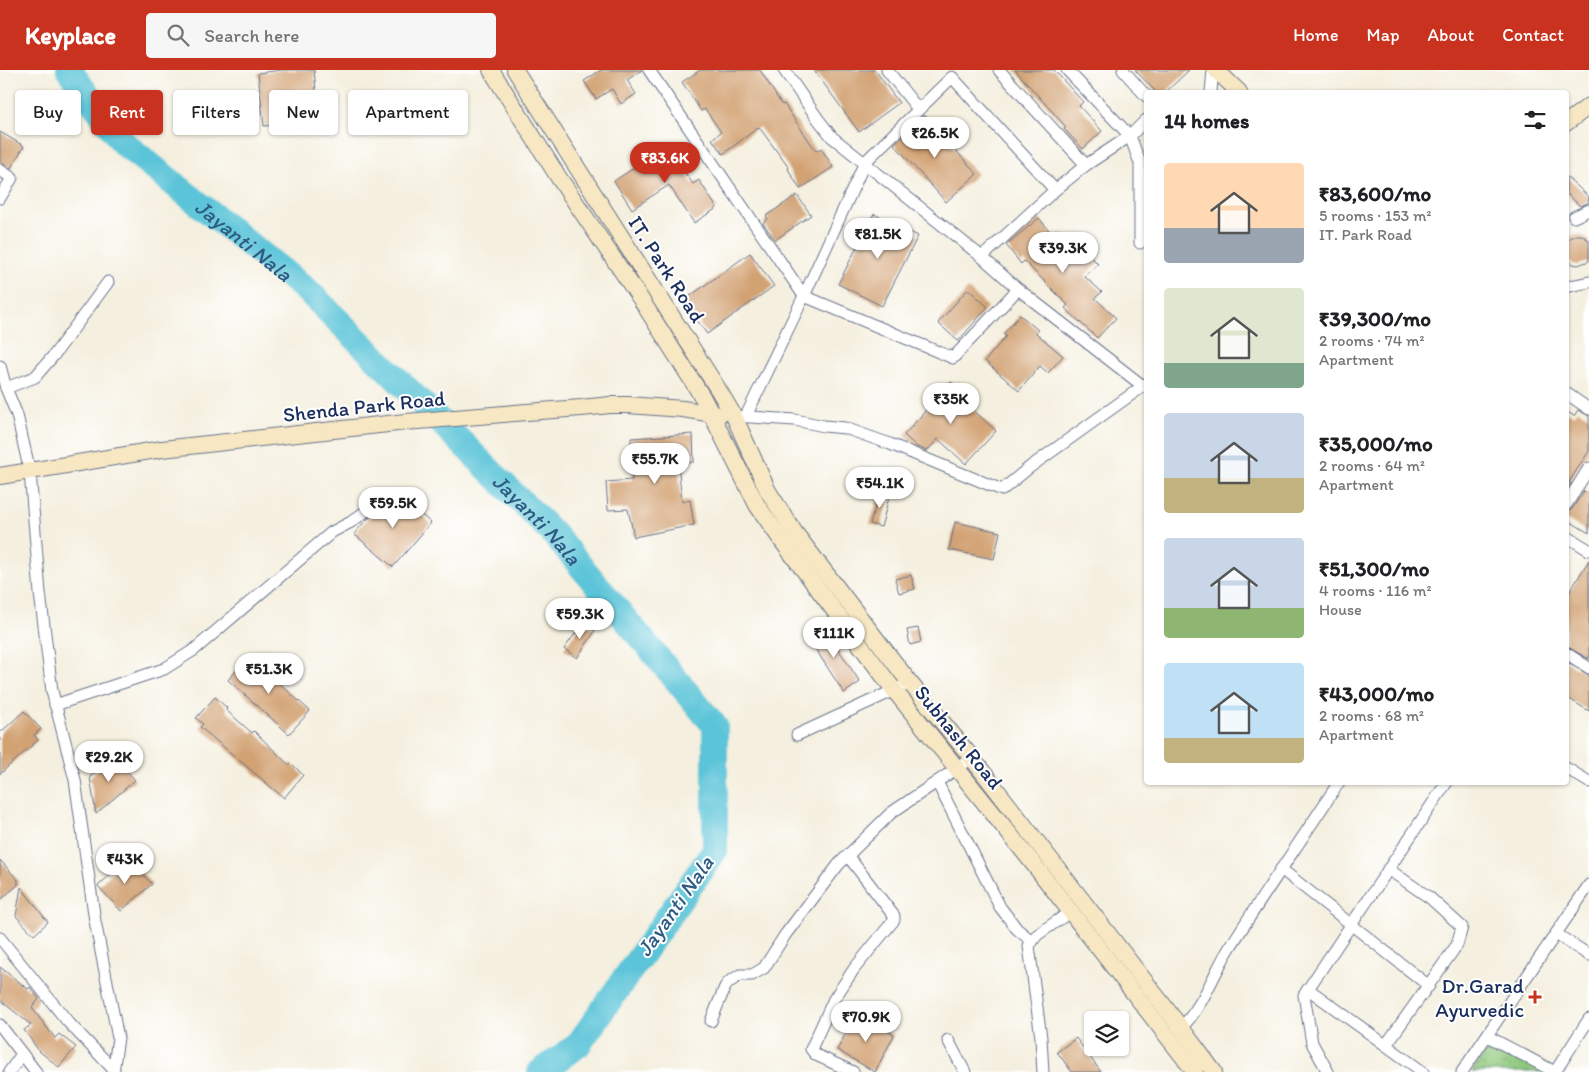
<!DOCTYPE html>
<meta charset="utf-8">
<style>
body{margin:0;font-family:Itim,sans-serif;background:#f6f6f6;color:#202124;height:100vh;display:flex;flex-direction:column;font-size:19px;white-space:nowrap}
*{box-sizing:border-box;margin:0}
p{font-size:16px;color:#757577}
.icon{flex:none;width:28px;height:28px;fill:none;stroke:currentColor;stroke-width:2;stroke-linecap:round;stroke-linejoin:round}
.map{position:relative;flex:1;overflow:hidden}
.side{position:absolute;left:1144px;top:20px;width:425px;height:695px;display:flex;flex-direction:column;background:#fff;border-radius:5px;box-shadow:0 1px 4px #0004}
.side>*{flex:none}
.banner{position:absolute;left:15px;top:20px;width:475px;height:45px;display:flex;gap:10px}
.fabs{position:absolute;left:1084px;top:941px;display:grid;gap:10px}
.fabs a{display:grid;place-items:center;width:45px;height:45px;border-radius:5px;background:#fff;box-shadow:0 1px 4px #0004;font-size:25px}
.price{position:absolute;translate:-50% -42px;padding:0 11px;border-radius:18px;background:#fff;color:#222;font-size:16px;line-height:32px;filter:drop-shadow(0 1px 2px #0008)}
.price::after{content:'';position:absolute;left:50%;top:30px;width:15px;height:11px;margin-left:-8px;background:inherit;clip-path:polygon(0 0,100% 0,50% 100%)}
.price.active{background:#c8321e;color:#fff}
ul{padding:0;list-style:none}
li{display:flex;align-items:center;gap:15px;height:125px;padding:0 20px}
li span{display:grid;place-items:center;flex:none;width:140px;height:100px;border-radius:5px;color:#555}
li>.icon{margin-inline-start:auto}
span .icon{width:60px;height:60px;fill:#fffc;stroke-width:1}
li b{font-size:21px}
h2{display:flex;justify-content:space-between;align-items:center;height:60px;padding:0 20px;font-size:21px}
.pill{padding:0 18px;border-radius:5px;background:#fff;box-shadow:0 1px 4px #0004;font-size:18px;line-height:45px}
.pill.active{background:#c8321e;color:#fff}
header{display:flex;align-items:center;gap:30px;box-sizing:border-box;height:70px;padding:0 25px;background:#c8321e;color:#fff}
header strong{font-size:24px}
nav{display:flex;gap:28px;margin-inline-start:auto;font-size:18px}
.search{width:350px;height:45px;background:#f6f6f6;display:flex;align-items:center;gap:12px;box-sizing:border-box;padding:0 18px;border-radius:5px;color:#757577;font-size:19px}
.map>svg:first-child{display:block}
</style>
<header>
<strong>Keyplace</strong>
<div class="search"><svg class="icon" aria-label="search" viewBox="0 0 24 24"><circle cx="10" cy="10" r="6"/><path d="M15 15l6 6"/></svg>Search here</div>
<nav><a>Home</a><a>Map</a><a>About</a><a>Contact</a></nav>
</header>
<div class="map">
<svg width="1589" height="1002" viewBox="0 0 1589 1002">
<defs>
<pattern id="park-crowns" width="20" height="18" patternUnits="userSpaceOnUse" patternTransform="scale(1.25)"><rect width="20" height="18" fill="#8ec77a"/><path d="M2 6a3 3 0 1 1 6 0M12 15a3 3 0 1 1 6 0" fill="none" stroke="#73a267"/></pattern>
</defs>
<rect width="100%" height="100%" fill="#fff"/>
<filter id="ink" filterUnits="userSpaceOnUse"><feTurbulence type="fractalNoise" baseFrequency=".02" numOctaves="2"/><feDisplacementMap in="SourceGraphic" scale="10" xChannelSelector="R" yChannelSelector="G"/><feConvolveMatrix kernelMatrix="1 2 1 2 8 2 1 2 1" color-interpolation-filters="sRGB"/></filter>
<filter id="wash" filterUnits="userSpaceOnUse"><feTurbulence type="fractalNoise" baseFrequency=".0096" numOctaves="4" result="noise"/><feDisplacementMap in="SourceGraphic" scale="20" xChannelSelector="R" yChannelSelector="G"/><feGaussianBlur stdDeviation="1.12" result="paint"/><feColorMatrix in="noise" values="0 0 0 0 0 0 0 0 0 0 0 0 0 0 0 0 0 1.4 0 .05"/><feComposite in="paint" operator="in"/></filter>
<g filter="url(#wash)">
<rect width="100%" height="100%" fill="#f4efde"/>
<path fill="url(#park-crowns)" stroke="#547b6c" d="M1490,978H1498L1541,1002H1472L1484,984Z"/>
<g fill="none" stroke-linecap="round" stroke-linejoin="round">
<path stroke="#5cc4d8" stroke-width="26" id="s1" d="M69,0L123,73L310,223L553,463L715,656V780L578,975L540,1002"/>
</g>
<g id="blocks">
<g fill="#d2a273">
<path d="M282,0H314L319,51L264,56L258,3Z"/>
<path d="M601,0H642L627,10L636,24L621,34L612,19L596,29L584,11Z"/>
<path d="M700,0H760L782,35L784,34L816,81L821,78L833,97L800,119L788,99L789,98L759,57L723,84L712,69L721,62L705,39L701,41L682,12Z"/>
<path d="M814,0H875L899,33L859,62Z"/>
<path d="M1015,0H1054L1083,32L1079,36L1102,61L1083,79L1064,59L1066,57Z"/>
<path d="M1135,0H1189L1166,22H1156Z"/>
<path d="M924,45L977,104L946,132L894,74Z"/>
<path d="M0,62L24,76L11,98L0,92Z"/>
<path d="M664,74L693,114L699,110L717,138L694,153L669,115L632,139L614,111L649,88L647,86Z"/>
<path d="M1566,106L1589,127L1588,133L1580,136L1566,123Z"/>
<path d="M797,125L811,145L775,170L763,153L768,149L766,146Z"/>
<path d="M874,144L918,166L882,236L838,214Z"/>
<path d="M1039,148L1055,168L1061,163L1080,184L1084,180L1098,194L1084,206L1102,222L1095,228L1116,248L1097,268L1065,238L1068,235L1024,191L1021,194L1006,175Z"/>
<path d="M1576,165H1581L1589,170V191L1578,195L1573,194L1566,189V170Z"/>
<path d="M750,183L774,216L707,264L683,231Z"/>
<path d="M968,219L988,237L958,271L938,253Z"/>
<path d="M1020,245L1038,260L1036,263L1063,286L1048,303L1040,296L1019,321L985,291L1006,266L1003,264Z"/>
<path d="M951,312L972,330L968,335L996,361L966,394L938,369L927,381L917,377L904,365Z"/>
<path d="M1578,340L1589,346V381L1569,412L1571,413L1566,420V341L1574,346Z"/>
<path d="M693,364L694,392L678,393L682,432L690,430L694,455L634,467L628,439L608,440L606,412L632,410L631,368Z"/>
<path d="M392,420L431,453L393,497L354,464L366,450L378,442L380,434Z"/>
<path d="M880,421L890,424L881,457L870,454Z"/>
<path d="M1584,421L1589,424V463L1566,449V442L1572,439Z"/>
<path d="M955,452L1000,462L994,489L949,480Z"/>
<path d="M1589,490V589L1566,576V528Z"/>
<path d="M911,505L915,519L899,523L895,509Z"/>
<path d="M583,553L595,561L577,588L564,579Z"/>
<path d="M823,556L860,612L844,623L807,566Z"/>
<path d="M918,558L921,572L910,575L907,560Z"/>
<path d="M249,586L310,641L289,664L228,610Z"/>
<path d="M1566,592L1589,605V641L1566,627Z"/>
<path d="M215,627L227,638L226,640L252,663L254,661L289,695L291,693L303,705L284,728L200,657L203,654L196,648Z"/>
<path d="M24,641L41,659L34,665L38,670L0,704V663Z"/>
<path d="M114,686L135,710L96,744L90,707Z"/>
<path d="M128,788L152,814L121,841L98,816Z"/>
<path d="M0,790L18,810V815L0,830Z"/>
<path d="M21,817L48,852L34,865L16,846Z"/>
<path d="M0,897L28,919L30,917L37,926L39,929L32,938L55,968L59,964L76,977L59,997L39,981L24,960L31,955L0,930Z"/>
<path d="M856,944L894,965L875,1002L837,980Z"/>
<path d="M1076,968L1101,1002H1072L1057,982Z"/>
</g>
</g>
</g>
<g filter="url(#ink)">
<use href="#blocks" fill-opacity="0" stroke="#67728b" stroke-width="1"/>
<g fill="none" stroke-linecap="round" stroke-linejoin="round">
<g stroke="#67728b" stroke-width="13">
<g id="street">
<path d="M649,0L804,226L746,346"/>
<path d="M784,0L818,49L832,67L982,187L1018,219L1143,316"/>
<path d="M887,0L918,39"/>
<path d="M999,0L1086,95"/>
<path d="M1067,0L1130,66L1140,93V173"/>
<path d="M1123,0L1146,26"/>
<path d="M1211,22L1213,0"/>
<path d="M0,100L12,108L0,128"/>
<path d="M1574,147L1589,140"/>
<path d="M982,187L1055,120L1086,95L1130,66L1146,50"/>
<path d="M1566,217L1589,212"/>
<path d="M1018,219L953,288L804,226L865,92L952,7L1055,120"/>
<path d="M0,296L6,318L17,345L30,402L40,523L52,621L75,710L95,851L118,968L113,1002"/>
<path d="M6,318L35,307L54,285L108,212"/>
<path d="M1566,323L1589,339"/>
<path d="M734,346L795,350L824,356L845,358L890,374L1002,420L1030,397L1146,314"/>
<path d="M1566,435L1589,398"/>
<path d="M1566,466L1589,480"/>
<path d="M1566,583L1589,598"/>
<path d="M55,635L164,599L194,580L332,462L351,452L373,436"/>
<path d="M797,665L910,613"/>
<path d="M1566,698L1589,712"/>
<path d="M937,712L1000,837L1017,859L1032,871"/>
<path d="M848,786L894,846V850L854,899L834,929L811,979L816,985L853,1002"/>
<path d="M1281,799L1429,916"/>
<path d="M1556,864L1589,885"/>
<path d="M0,868L68,952L114,1000"/>
<path d="M1308,919L1423,1002"/>
<path d="M711,951L725,917L729,912L740,905H752L764,898L785,865L839,794L891,743L972,688"/>
<path d="M0,955L36,1002"/>
<path d="M1181,958C1204,935 1212,906 1229,879C1264,823 1303,768 1339,712"/>
<path d="M1487,966L1555,1002"/>
<path d="M948,970L965,1002"/>
<path d="M1386,975L1457,875L1462,857L1430,828L1388,799"/>
<path d="M9,1002L22,984"/>
<path d="M1043,1002L1041,968L1029,876L1037,865L1070,842"/>
<path d="M1328,1002L1312,973L1304,925L1447,712"/>
<path d="M1462,1002L1589,815"/>
<path d="M1555,1002L1589,949"/>
</g>
</g>
<g stroke="#67728b" stroke-width="18">
<g id="secondary">
<path d="M491,0L559,108L640,228L703,328L757,435L782,471L894,620L1032,792L1195,1002"/>
<path d="M515,0L718,319L734,346L768,421L795,463L910,613L972,688L1181,958L1214,1002"/>
<path d="M1216,0L1239,22"/>
<path d="M1566,53L1589,36"/>
<path d="M0,406L162,379L406,352L527,342L581,338L610,335H628L683,339L719,345"/>
</g>
</g>
<use href="#street" stroke="#fff" stroke-width="11"/>
<use href="#secondary" stroke="#f7e8c3" stroke-width="16"/>
</g>
</g>
<path fill="#c8321e" stroke="#fff" stroke-width="2" d="M1532.5 919.5h5v5h5v5h-5v5h-5v-5h-5v-5h5z"/>
<g text-anchor="middle" dominant-baseline="central" stroke-width="4" stroke-linejoin="round" paint-order="stroke">
<g font-size="21" fill="#1b2f5e" stroke="#fff">
<text transform="translate(667 199) rotate(57)">IT. Park Road</text>
<text transform="translate(364 336) rotate(-6)">Shenda Park Road</text>
<text transform="translate(959 667) rotate(51)">Subhash Road</text>
</g>
<g font-size="21" fill="#1b2f5e" stroke="#fff" text-anchor="end">
<text x="1524" y="915">Dr.Garad<tspan x="1524" dy="24">Ayurvedic</tspan></text>
</g>
<g font-size="22" font-style="italic" fill="#2e5c83" stroke="#fff">
<text stroke="none"><textPath href="#s1" startOffset="246">Jayanti Nala</textPath></text>
<text stroke="none"><textPath href="#s1" startOffset="651">Jayanti Nala</textPath></text>
<text transform="translate(675 836) rotate(-55)">Jayanti Nala</text>
</g>
</g>
</svg>
<div class="fabs">
<a><svg class="icon" aria-label="layers" viewBox="0 0 24 24"><path d="M12 4l9 5-9 5-9-5zM3 14l9 5 9-5"/></svg></a>
</div>
<b class="price" style="left:935px;top:89px">₹26.5K</b>
<b class="price active" style="left:665px;top:114px">₹83.6K</b>
<b class="price" style="left:878px;top:190px">₹81.5K</b>
<b class="price" style="left:1063px;top:204px">₹39.3K</b>
<b class="price" style="left:951px;top:355px">₹35K</b>
<b class="price" style="left:655px;top:415px">₹55.7K</b>
<b class="price" style="left:880px;top:439px">₹54.1K</b>
<b class="price" style="left:393px;top:459px">₹59.5K</b>
<b class="price" style="left:580px;top:570px">₹59.3K</b>
<b class="price" style="left:834px;top:589px">₹111K</b>
<b class="price" style="left:269px;top:625px">₹51.3K</b>
<b class="price" style="left:109px;top:713px">₹29.2K</b>
<b class="price" style="left:125px;top:815px">₹43K</b>
<b class="price" style="left:866px;top:973px">₹70.9K</b>
<div class="banner">
<a class="pill">Buy</a>
<a class="pill active">Rent</a>
<a class="pill">Filters</a>
<a class="pill">New</a>
<a class="pill">Apartment</a>
</div>
<section class="side">
<h2>14 homes<svg class="icon" aria-label="filters" viewBox="0 0 24 24"><path d="M4 7h16M4 17h16"/><circle cx="9" cy="7" r="2"/><circle cx="15" cy="17" r="2"/></svg></h2>
<ul>
<li><span style="background:linear-gradient(#ffd9b3 65%,#9aa5b1 0)"><svg class="icon" aria-label="home" viewBox="0 0 24 24"><path d="M3 11l9-7 9 7M6 9v11h12V9"/></svg></span><div><b>₹83,600/mo</b><p>5 rooms · 153 m²</p><p>IT. Park Road</p></div></li>
<li><span style="background:linear-gradient(#dfe7d0 75%,#7fa58c 0)"><svg class="icon" aria-label="home" viewBox="0 0 24 24"><path d="M3 11l9-7 9 7M6 9v11h12V9"/></svg></span><div><b>₹39,300/mo</b><p>2 rooms · 74 m²</p><p>Apartment</p></div></li>
<li><span style="background:linear-gradient(#c9d6e8 65%,#c2b280 0)"><svg class="icon" aria-label="home" viewBox="0 0 24 24"><path d="M3 11l9-7 9 7M6 9v11h12V9"/></svg></span><div><b>₹35,000/mo</b><p>2 rooms · 64 m²</p><p>Apartment</p></div></li>
<li><span style="background:linear-gradient(#c9d6e8 70%,#8fb573 0)"><svg class="icon" aria-label="home" viewBox="0 0 24 24"><path d="M3 11l9-7 9 7M6 9v11h12V9"/></svg></span><div><b>₹51,300/mo</b><p>4 rooms · 116 m²</p><p>House</p></div></li>
<li><span style="background:linear-gradient(#bfe0f5 75%,#c2b280 0)"><svg class="icon" aria-label="home" viewBox="0 0 24 24"><path d="M3 11l9-7 9 7M6 9v11h12V9"/></svg></span><div><b>₹43,000/mo</b><p>2 rooms · 68 m²</p><p>Apartment</p></div></li>
</ul>
</section>
</div>
